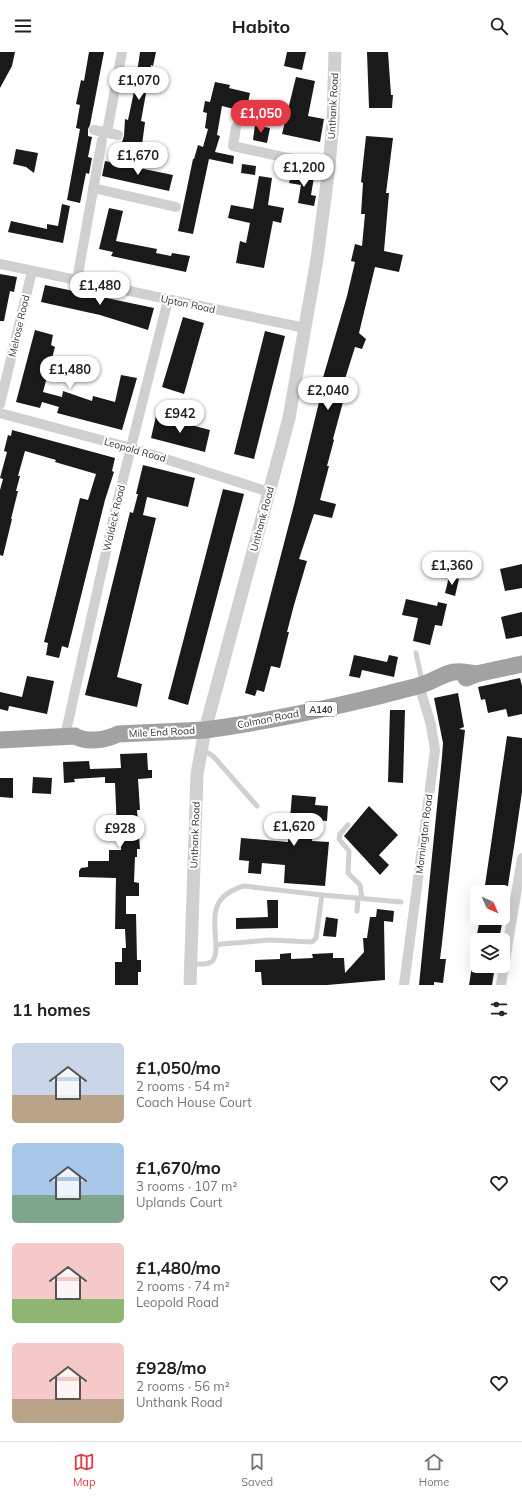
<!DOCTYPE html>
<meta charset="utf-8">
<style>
body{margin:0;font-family:Mulish,sans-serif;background:#f2f2f2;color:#202124;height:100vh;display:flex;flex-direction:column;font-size:15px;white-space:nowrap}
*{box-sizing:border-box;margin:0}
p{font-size:13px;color:#757577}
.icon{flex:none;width:22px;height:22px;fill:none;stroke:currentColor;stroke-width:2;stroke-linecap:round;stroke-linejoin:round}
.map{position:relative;height:933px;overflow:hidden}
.panel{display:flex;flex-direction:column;background:#fff;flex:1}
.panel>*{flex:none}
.needle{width:26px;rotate:135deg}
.tools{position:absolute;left:470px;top:833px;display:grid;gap:8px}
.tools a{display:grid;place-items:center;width:40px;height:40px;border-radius:6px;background:#fff;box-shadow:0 4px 16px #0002;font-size:20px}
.price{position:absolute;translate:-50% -34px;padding:0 9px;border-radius:14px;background:#fff;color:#222;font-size:13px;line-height:26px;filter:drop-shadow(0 1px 2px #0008)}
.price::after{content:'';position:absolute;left:50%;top:24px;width:12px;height:9px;margin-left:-6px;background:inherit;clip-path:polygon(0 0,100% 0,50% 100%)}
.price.current{background:#e63946;color:#fff}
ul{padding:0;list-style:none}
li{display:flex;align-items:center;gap:12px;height:100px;padding:0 12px}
li span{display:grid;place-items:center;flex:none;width:112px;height:80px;border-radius:6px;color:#555}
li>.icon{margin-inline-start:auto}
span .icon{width:48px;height:48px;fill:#fffc;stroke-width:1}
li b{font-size:17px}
h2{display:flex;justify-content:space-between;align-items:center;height:48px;padding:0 12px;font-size:17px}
header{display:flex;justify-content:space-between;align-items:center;height:52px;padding:0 12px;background:#fff;font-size:18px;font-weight:700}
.tabs{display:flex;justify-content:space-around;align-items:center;height:56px;border-top:1px solid #e0e0e0;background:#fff;font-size:11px;color:#757577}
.tabs a{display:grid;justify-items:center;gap:2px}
.tabs .current{color:#e63946}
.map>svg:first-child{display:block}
</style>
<header><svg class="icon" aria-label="menu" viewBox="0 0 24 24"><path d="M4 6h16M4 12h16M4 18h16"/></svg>Habito<svg class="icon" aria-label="search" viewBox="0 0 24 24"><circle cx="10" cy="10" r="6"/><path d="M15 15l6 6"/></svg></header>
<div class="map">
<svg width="522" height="933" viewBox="0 0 522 933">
<rect width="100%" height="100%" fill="#fff"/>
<g fill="#1a1a1a">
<path d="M0,0H15L12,14L0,36Z"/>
<path d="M89,0H104L90,73L88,77V84L92,85L88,105L92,106L89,122L86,121L80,151L67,148L80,77L76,76L80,53L76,52L81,28L84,29Z"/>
<path d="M140,0H156L153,14L151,13L141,69L145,70L142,93L122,90L124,84L125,67L128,68L135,35Z"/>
<path d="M287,0H306L302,18L284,14Z"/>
<path d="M367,0H388L391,43H393L392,56H369Z"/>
<path d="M296,25L315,29L308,64L324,67L320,90L282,82Z"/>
<path d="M215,30L230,33L229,36L250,41L246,60L222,54L217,83L220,84L215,100L234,104L233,112L209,107L193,182L178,179L193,107H194L198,93L203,95L208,77L205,76L207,61L203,60L205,49L210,50Z"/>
<path d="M255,73L270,76L267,91L253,88Z"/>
<path d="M366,84L393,86L386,141H389L384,199L403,203L399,220L375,215L359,281L366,287L362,297L355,295L345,327L349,328L333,387L334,388L327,414H329L320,448L336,452L332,466L314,462L299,507L307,509L294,553L287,580H289L280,616L271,614L264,640L257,638L255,644L245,641L295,449L320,346H317L347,244L355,210L351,209L355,192L362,194L365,162H361L363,131L361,130Z"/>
<path d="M16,97L38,101L34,121L26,115L13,112Z"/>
<path d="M105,109L173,123L169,139L102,124Z"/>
<path d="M242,112L256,114L255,123L241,121Z"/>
<path d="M292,121L314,125L311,143L316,144L314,154L298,151L301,133L289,131Z"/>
<path d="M259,124L272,126L268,153L284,156L281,171L273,169L264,216L236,211L240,189L246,191L250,171L228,166L231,153L253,157Z"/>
<path d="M62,152L70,154L63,191L8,180L11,169L47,177V172L58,174Z"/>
<path d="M109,156L123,159L116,189L157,197L156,201L171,204L172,201L190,204L186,220L111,204L113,200L99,197Z"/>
<path d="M0,222L17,225L14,240L10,239L4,269H0Z"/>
<path d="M45,233L154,256L148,278L100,263L41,250Z"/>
<path d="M183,265L204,271L184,342L162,335Z"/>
<path d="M35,278L53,283L51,293L55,295L43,340L62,345L63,339L92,349L93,344L115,350L121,323L137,326L122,378L57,361L59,355L42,350L40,356L16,350Z"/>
<path d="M265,279L285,284L254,407L234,402Z"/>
<path d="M156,364L210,378L205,400L151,386Z"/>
<path d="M12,378L115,406L112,419L114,420L105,448L68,596L62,594L59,606L46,603L48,591L44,590L80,446L88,448L96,422L55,410L56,408L25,399L18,424H20L16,439H18L11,467H12L3,504L0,503V438L3,427L0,426L7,400L4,399L8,383L11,384Z"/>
<path d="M143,413L195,426L188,455L147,445L143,463L156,466L117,625L142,632L137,655L85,643L130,460L133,461L138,442H136Z"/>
<path d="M223,437L244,442L188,653L168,647Z"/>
<path d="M522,512V536L505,539L500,517Z"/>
<path d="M449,525L459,527L455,544L445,541Z"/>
<path d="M406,547L437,554L438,550L447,552L442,574L435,573L430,593L413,589L418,566L402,563Z"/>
<path d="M522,560V584L506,587L501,565Z"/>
<path d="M354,603L387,610L389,603L398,605L394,625L362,618L360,626L349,624Z"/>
<path d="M27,624L54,629L47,662L9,654L8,659L0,657V640L22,645Z"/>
<path d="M520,626L522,634V662L508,665L506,657L488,661L485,647L481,648L478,635Z"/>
<path d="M458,641L464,675L459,677L465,678L442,891L440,907H446L443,931L434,930V933H419L442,705L443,691L434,646Z"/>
<path d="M390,658H405L403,731L388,730Z"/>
<path d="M507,684L522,686V740L515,788L507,840H484Z"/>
<path d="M147,701L148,718H152V726L138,727L140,758H137L140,797H137V805H135L134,830L139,831V844H126V862H136L137,908H141V920H138V933H115V910H122V896H126L125,877H115L116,826L79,825V819L81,816L88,815V809H109V798H121V779H117L115,731H105V725L74,727L75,730L64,731L63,710L89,709L90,717L121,716L120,702Z"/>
<path d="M33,725L52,726L51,742L32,741Z"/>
<path d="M0,726H13V746L0,745Z"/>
<path d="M292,743L316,745L315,753L328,754L327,769L314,768L312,789L329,790L325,834L284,831L285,813L262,811L261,822L248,821L249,809L239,808L241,786L288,790Z"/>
<path d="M369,754L398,783L379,803L389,813L380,823L344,784Z"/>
<path d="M267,848H278V876L236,877V866L268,865Z"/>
<path d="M377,857L394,859L393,870L384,869L385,928L327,933H262L261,920H255V908L280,907V902L291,901V907L313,906L312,902L333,901V906H344L345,921L364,900L363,886H367L370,865H376Z"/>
<path d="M326,865L338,867L336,885L323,884Z"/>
<path d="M480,866H503L499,888H476Z"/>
<path d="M472,914H495L492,933H469Z"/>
</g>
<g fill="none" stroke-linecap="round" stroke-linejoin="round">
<g stroke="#d0d0d0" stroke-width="5">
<path d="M416,601L422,629"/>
<path d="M202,697L213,704L257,754"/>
<path d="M348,773L340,782L339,787L349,799L348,821L360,833L362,846"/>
<path d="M357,859L358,846"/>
<path d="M216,893C214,863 210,844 244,834L322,843"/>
<path d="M192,912C210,912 216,914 216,893L222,892L270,888L312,890L316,886L322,843L401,850"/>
</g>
<g stroke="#d0d0d0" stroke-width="10">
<path d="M236,75L233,94L329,115"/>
<path d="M94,78L118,83"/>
<path d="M107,80L122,0"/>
<path d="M93,136L176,155"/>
<path d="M0,212L305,276"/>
<path d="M77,228L102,88"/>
<path d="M0,352L32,219"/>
<path d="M0,361L131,396L269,440"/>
<path d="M65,684L116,455L168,248"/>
<path d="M404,933L435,698L431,673L419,633"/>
<path d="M501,933L522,806"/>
</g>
<path stroke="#d0d0d0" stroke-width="13" d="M190,933L197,722L205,678L289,366L317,207L329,115L333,68L335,0"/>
<g stroke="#a2a2a2" stroke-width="17">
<path d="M466,626L476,622L522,612"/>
<path d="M0,688L75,684C87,691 106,688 118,682L205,678L226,675C278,667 329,656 379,644C393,640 408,637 421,633C446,625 446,615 476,622"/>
</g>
</g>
<g text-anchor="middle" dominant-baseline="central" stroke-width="4" stroke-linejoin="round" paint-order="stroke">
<rect fill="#fff" stroke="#707070" stroke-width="1" x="305" y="650" width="32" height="14" rx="3"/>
<g font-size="9" font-weight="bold" fill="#333">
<text x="321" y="657">A140</text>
</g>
<g font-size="10" fill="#333" stroke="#fff">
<text transform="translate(333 54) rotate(-87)">Unthank Road</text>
<text transform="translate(188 252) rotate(12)">Upton Road</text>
<text transform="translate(19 274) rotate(-77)">Melrose Road</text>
<text transform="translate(135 398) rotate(16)">Leopold Road</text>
<text transform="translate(114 466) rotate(-77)">Waldeck Road</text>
<text transform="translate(262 467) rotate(-75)">Unthank Road</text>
<text transform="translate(268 667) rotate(-11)">Colman Road</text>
<text transform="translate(162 680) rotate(-3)">Mile End Road</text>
<text transform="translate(424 782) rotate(-83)">Mornington Road</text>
<text transform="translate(195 783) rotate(-88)">Unthank Road</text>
</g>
</g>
</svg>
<div class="tools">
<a><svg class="needle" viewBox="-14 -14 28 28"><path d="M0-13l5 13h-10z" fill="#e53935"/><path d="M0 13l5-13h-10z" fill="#757577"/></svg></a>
<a><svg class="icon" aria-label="layers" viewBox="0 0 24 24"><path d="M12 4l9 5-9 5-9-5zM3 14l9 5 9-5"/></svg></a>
</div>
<b class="price" style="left:139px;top:49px">£1,070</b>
<b class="price current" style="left:261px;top:82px">£1,050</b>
<b class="price" style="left:138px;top:124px">£1,670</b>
<b class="price" style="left:304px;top:136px">£1,200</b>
<b class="price" style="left:100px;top:254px">£1,480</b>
<b class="price" style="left:70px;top:338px">£1,480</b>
<b class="price" style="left:328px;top:359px">£2,040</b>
<b class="price" style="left:180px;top:382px">£942</b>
<b class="price" style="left:452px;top:534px">£1,360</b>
<b class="price" style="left:294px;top:795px">£1,620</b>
<b class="price" style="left:120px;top:797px">£928</b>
</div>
<section class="panel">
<h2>11 homes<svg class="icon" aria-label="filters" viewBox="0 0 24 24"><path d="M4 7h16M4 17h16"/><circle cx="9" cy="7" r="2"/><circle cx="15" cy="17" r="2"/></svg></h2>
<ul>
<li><span style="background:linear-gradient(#c9d6e8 65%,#b9a48a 0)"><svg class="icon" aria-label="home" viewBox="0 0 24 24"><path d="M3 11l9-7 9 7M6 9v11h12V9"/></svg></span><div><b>£1,050/mo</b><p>2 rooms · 54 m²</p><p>Coach House Court</p></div><svg class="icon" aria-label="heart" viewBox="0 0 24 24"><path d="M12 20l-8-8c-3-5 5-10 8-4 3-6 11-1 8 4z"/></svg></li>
<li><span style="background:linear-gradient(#a9c7e8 65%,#7fa58c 0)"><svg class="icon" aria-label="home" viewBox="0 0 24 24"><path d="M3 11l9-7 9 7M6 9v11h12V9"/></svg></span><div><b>£1,670/mo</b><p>3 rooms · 107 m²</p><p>Uplands Court</p></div><svg class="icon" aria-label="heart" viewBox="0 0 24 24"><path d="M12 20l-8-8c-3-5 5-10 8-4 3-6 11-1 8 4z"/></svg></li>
<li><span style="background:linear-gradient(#f6c9c9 70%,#8fb573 0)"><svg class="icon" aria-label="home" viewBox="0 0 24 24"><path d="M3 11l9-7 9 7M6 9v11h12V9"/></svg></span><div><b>£1,480/mo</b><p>2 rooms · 74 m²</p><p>Leopold Road</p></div><svg class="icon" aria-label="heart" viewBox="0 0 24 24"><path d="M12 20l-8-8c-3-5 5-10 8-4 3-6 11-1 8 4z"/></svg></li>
<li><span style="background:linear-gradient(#f6c9c9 70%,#b9a48a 0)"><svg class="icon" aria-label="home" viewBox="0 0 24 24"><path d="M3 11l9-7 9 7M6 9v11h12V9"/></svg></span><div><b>£928/mo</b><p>2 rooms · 56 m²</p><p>Unthank Road</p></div><svg class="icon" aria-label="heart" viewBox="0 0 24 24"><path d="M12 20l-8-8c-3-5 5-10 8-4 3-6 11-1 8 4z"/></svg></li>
</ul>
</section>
<nav class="tabs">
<a class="current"><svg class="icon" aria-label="map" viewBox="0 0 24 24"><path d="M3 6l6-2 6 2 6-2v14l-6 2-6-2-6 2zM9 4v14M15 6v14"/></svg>Map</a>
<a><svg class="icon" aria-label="saved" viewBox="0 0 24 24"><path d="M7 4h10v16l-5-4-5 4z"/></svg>Saved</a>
<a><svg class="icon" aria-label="home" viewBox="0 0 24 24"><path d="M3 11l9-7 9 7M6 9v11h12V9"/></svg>Home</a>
</nav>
